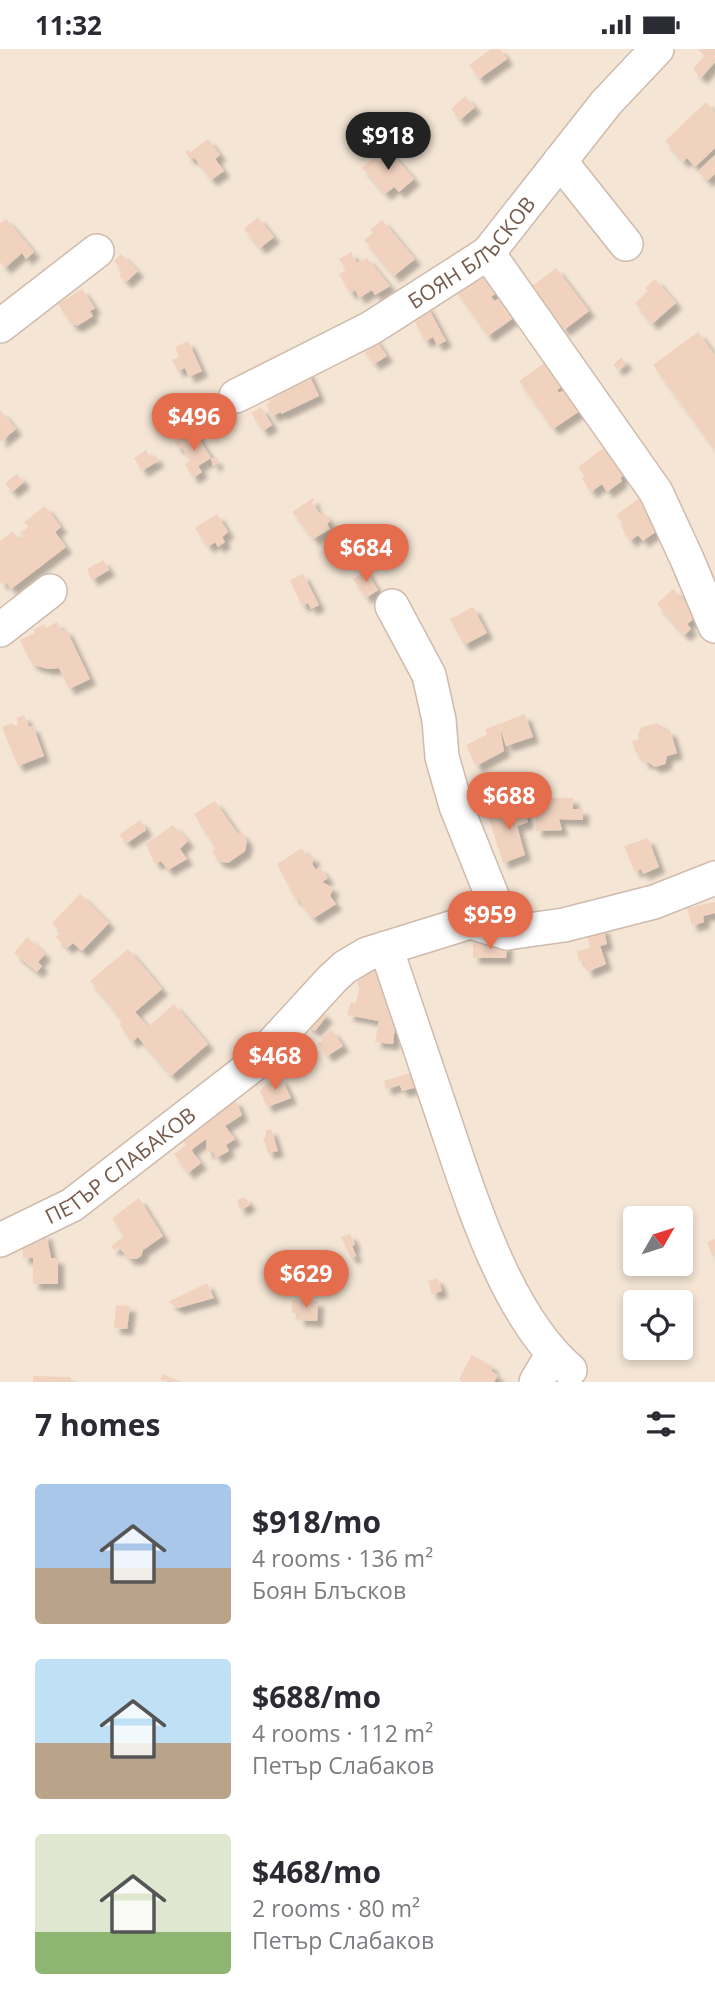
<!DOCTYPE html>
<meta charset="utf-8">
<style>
body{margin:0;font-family:"Open Sans",sans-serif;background:#f7f7f7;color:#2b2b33;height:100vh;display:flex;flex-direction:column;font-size:26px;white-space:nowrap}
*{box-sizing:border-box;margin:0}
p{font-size:23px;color:#7c7c81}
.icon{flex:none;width:38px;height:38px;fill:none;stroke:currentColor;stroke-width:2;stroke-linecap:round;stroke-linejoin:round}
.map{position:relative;height:1333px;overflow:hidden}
.panel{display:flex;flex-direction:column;background:#fff;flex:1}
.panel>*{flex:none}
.needle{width:46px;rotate:51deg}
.tools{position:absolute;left:623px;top:1157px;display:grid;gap:14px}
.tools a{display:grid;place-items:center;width:70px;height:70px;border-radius:7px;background:#fff;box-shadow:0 4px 10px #0003;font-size:35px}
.price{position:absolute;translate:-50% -60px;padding:0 16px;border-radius:24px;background:#e46d4e;color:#fff;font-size:23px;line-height:46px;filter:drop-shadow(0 2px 4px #0008)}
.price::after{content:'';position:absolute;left:50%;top:42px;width:21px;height:16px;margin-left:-10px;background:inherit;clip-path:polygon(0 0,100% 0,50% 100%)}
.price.on{background:#222;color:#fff}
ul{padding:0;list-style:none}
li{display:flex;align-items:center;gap:21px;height:175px;padding:0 35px}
li span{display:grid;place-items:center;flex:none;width:196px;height:140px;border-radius:7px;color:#555}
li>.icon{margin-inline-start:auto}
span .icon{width:84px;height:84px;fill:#fffc;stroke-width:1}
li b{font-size:30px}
h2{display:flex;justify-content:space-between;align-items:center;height:84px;padding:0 35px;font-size:30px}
.status{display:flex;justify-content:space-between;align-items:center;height:49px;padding:0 35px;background:#fff;direction:ltr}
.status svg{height:19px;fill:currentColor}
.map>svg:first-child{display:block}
</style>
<div class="status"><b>11:32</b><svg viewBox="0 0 49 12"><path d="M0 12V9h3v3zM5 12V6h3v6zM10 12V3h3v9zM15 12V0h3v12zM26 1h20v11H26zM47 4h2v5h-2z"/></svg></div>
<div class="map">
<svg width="715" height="1333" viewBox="0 0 715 1333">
<defs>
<filter id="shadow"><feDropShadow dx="6" dy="6" stdDeviation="2" flood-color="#0004"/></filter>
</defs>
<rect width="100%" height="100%" fill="#fcf3e7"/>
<path fill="#f4e5d5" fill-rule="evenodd" d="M0,0H715V1333H0ZM635,1169H681V1214H635ZM635,1253H681V1298H635Z"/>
<g fill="#f1d2bf" filter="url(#shadow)">
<path d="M491,0H500L507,10L479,30L469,16Z"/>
<path d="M698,0H715V13L701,29L693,20L704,7Z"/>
<path d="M465,47L475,58L460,71L451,60Z"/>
<path d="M706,53L715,64V99L695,118L687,109L683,113L665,92Z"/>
<path d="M208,90L220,106L215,110L224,122L211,131L194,108L190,110L185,103L188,100L190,103Z"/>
<path d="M386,97L414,130L399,143L394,138L385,145L362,119Z"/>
<path d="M715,106V125L707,132L698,122Z"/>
<path d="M258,168L274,188L260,199L244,180Z"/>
<path d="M6,170L34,203L26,210L22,204L5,219L0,213V174Z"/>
<path d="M382,171L415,210L394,227L364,191L373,184L370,181Z"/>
<path d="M351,203L357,214L367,209L390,237L375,246L372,241L359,249L355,241L350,244L339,225L346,221L339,210Z"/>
<path d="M121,205L138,222L126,233L119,226L123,222L114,212Z"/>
<path d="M485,217L502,240L491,248L495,252L505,245L519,265L488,287L454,239Z"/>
<path d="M556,219L589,262L564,281L531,238Z"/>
<path d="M655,230L676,254L652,275L635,254L648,242L645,239Z"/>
<path d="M82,240L95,259L90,262L93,267L77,277L75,275L73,277L58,255Z"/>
<path d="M426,255L446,292L437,296L433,288L425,293L415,273L418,271L414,263Z"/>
<path d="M698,283L715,306V401L653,316Z"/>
<path d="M373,287L387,307L374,315L360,296Z"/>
<path d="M188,292L202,322L189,328L185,319L178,322L172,311L179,308L175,298Z"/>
<path d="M621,308L626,314L618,321L613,316Z"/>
<path d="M550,310L567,334L557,341L559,344L569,338L584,359L553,380L519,332Z"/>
<path d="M307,321L319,347L281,365V363L272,367L266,355L270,353L262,337Z"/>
<path d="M225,355L230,366L221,370L216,359Z"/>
<path d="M261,358L272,376L263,382L251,364Z"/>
<path d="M0,361L16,380L0,393Z"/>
<path d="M194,381L211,409L217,410V414L213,417L211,409L198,417L202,423L193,429L185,415L190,411L181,397L178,399L174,393Z"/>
<path d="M609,395L629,422L620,429L622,432L607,443L602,435L591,443L582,430L585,428L578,418Z"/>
<path d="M146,401L150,408L155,406L158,412L142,422L134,409Z"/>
<path d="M17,425L24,433L12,443L5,434Z"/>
<path d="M645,445L659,464L650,471L658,481L643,492L638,486L630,492L621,478L624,476L616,466Z"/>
<path d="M313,449L315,451L312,453L320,465L323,463L330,472L327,475L330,480L313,490L292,463Z"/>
<path d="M45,457L61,478L55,483L66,498L11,540L5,532L2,535L0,532V492L13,482L19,491L23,487L20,484L28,478L24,473Z"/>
<path d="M217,465L228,483L222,488L225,493L218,498L215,493L208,498L195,479Z"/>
<path d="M103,511L109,521L92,531L87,520Z"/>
<path d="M366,522L378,541L366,549L353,530Z"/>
<path d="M303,525L319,556L311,560L308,554L302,557L290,531Z"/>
<path d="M673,540L697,567L687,575L691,580L684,586L657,555Z"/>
<path d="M473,558L487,584L464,596L450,570Z"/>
<path d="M57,573L62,582L66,580L90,630L69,640L59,619L48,620L34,616L29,610L20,591L35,584L33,581L44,575L46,579Z"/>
<path d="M525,665L533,688L506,697L499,675L504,702L476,717L466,696L487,685L485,680L499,675Z"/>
<path d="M24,666L29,678L33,677L44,707L18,717L2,678L13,674L14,677L18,675L17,669Z"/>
<path d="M657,674L662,677L664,682L670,681L677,704L667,707L665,715L655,718L648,713L644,714L642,708L636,704L632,692L639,690L638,684L642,678Z"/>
<path d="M527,748L573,749V760H583V771L559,770L562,781L536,782V761L531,762Z"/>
<path d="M215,752L238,785L241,783L247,792L245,802L228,814L218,812L212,802L216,800L194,765Z"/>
<path d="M522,755L528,773L517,777L525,806L503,814L488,767Z"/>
<path d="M140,771L146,781L127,794L119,786Z"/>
<path d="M173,776L188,792L180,800L187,810L168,821L161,812L155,815L146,795Z"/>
<path d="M648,789L659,818L643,825L641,820L635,823L624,797Z"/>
<path d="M302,799L307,806L314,808L312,815L316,821L319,818L328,829L322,833L333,839L330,847L336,855L314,869L310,867L299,850L296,851L277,815Z"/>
<path d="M80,845L109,874L82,902L73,894L67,899L56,888L61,883L52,874Z"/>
<path d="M715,853V864L703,867L704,873L692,877L687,859Z"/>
<path d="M603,878L607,895L600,897L606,915L587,923L584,911L579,912L577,902L590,899L586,881Z"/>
<path d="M27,888L45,905L38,913L42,917L37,923L14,904Z"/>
<path d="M473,894L507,895L506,909H473Z"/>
<path d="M128,900L162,940L135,963L148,978L174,955L208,995L171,1027L138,988L132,993L119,975L123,972L90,932Z"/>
<path d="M377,920L398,953L393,995L375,993L379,972L347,966L351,953L356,954L359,939L354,924Z"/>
<path d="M316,959L327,967L315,982L305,975Z"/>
<path d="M332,981L343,997L327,1007L318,994L322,992L321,988Z"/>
<path d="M413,1023L417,1038L402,1042L400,1036L386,1040L384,1032Z"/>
<path d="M281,1028L291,1049L267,1058L260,1042L266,1035Z"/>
<path d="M235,1050L242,1066L225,1077L235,1090L226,1096L229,1102L216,1109L212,1101L207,1104L206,1090L191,1101L201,1114L188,1124L174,1105L186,1096L181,1089Z"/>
<path d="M271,1080L278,1102L268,1104L263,1088H266V1081Z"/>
<path d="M245,1148L250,1156L240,1161L237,1151Z"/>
<path d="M139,1149L163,1187L143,1201L141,1207L136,1210H129L119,1198L114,1201L111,1197L124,1187L112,1169Z"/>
<path d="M46,1184L51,1209H58V1235H33V1209H23V1193Z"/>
<path d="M350,1185L355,1196L352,1197L356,1207L351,1209L341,1188Z"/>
<path d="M715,1190V1205L712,1206L707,1193Z"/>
<path d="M437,1229L442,1242L432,1245L428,1232Z"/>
<path d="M207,1234L214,1249L178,1259L168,1253Z"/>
<path d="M292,1251L318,1252L317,1272L298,1271L299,1264H292Z"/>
<path d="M116,1256L130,1257L127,1280L114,1279Z"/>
<path d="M472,1306L493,1318L491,1322L498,1326L494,1333H463L459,1330Z"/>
<path d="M163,1325L181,1333L160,1331Z"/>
<path d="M33,1327L71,1328V1333H33Z"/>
</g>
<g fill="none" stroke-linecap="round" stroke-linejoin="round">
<g stroke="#cebbad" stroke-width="36">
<g id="minor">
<path d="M560,112L626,195"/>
<path d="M488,204L656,443L687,510L715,577"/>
<path d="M0,277L97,202"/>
<path id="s1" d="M236,347L371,279L488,204L606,54L657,0"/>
<path d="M392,557L429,626L439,671L442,708L456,757L507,884"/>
<path d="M0,581L50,542"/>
<path d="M386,899C406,958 426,1017 446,1076C472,1153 507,1267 570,1321"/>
<path id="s2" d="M0,1191L72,1156L253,1016L332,930L345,918L367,905L470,873L507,884L564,876L654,853L715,829"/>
<path d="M536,1333L552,1306"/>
</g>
</g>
<use href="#minor" stroke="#fff" stroke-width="33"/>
</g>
<g text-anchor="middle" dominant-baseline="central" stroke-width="5" stroke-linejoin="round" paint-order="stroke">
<g font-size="21" fill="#765a4b" stroke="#fff7ed">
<text stroke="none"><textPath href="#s1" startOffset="278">БОЯН БЛЪСКОВ</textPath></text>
<text stroke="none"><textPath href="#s2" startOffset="142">ПЕТЪР СЛАБАКОВ</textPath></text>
</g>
</g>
</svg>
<div class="tools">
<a><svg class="needle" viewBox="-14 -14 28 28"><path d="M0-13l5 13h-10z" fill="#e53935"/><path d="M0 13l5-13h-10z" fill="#7c7c81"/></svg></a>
<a><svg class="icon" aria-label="locate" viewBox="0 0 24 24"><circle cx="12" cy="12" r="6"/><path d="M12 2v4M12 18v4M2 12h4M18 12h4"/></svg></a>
</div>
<b class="price on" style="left:388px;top:123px">$918</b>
<b class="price" style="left:194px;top:404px">$496</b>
<b class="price" style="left:366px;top:535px">$684</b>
<b class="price" style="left:509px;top:783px">$688</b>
<b class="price" style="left:490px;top:902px">$959</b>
<b class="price" style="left:275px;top:1043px">$468</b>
<b class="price" style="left:306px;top:1261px">$629</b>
</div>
<section class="panel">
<h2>7 homes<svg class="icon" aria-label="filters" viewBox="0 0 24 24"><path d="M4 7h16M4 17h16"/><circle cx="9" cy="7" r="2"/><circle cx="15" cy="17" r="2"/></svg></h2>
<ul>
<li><span style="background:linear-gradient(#a9c7e8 60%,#b9a48a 0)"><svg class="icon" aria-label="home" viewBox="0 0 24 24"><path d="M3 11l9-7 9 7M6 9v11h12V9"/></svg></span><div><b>$918/mo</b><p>4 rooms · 136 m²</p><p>Боян Блъсков</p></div></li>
<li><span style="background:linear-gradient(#bfe0f5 60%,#b9a48a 0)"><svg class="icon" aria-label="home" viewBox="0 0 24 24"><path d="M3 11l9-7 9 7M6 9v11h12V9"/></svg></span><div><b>$688/mo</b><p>4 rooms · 112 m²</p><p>Петър Слабаков</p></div></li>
<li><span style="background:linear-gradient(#dfe7d0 70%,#8fb573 0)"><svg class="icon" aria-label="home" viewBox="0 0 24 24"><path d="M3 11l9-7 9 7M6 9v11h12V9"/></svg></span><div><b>$468/mo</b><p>2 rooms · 80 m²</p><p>Петър Слабаков</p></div></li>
</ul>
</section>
